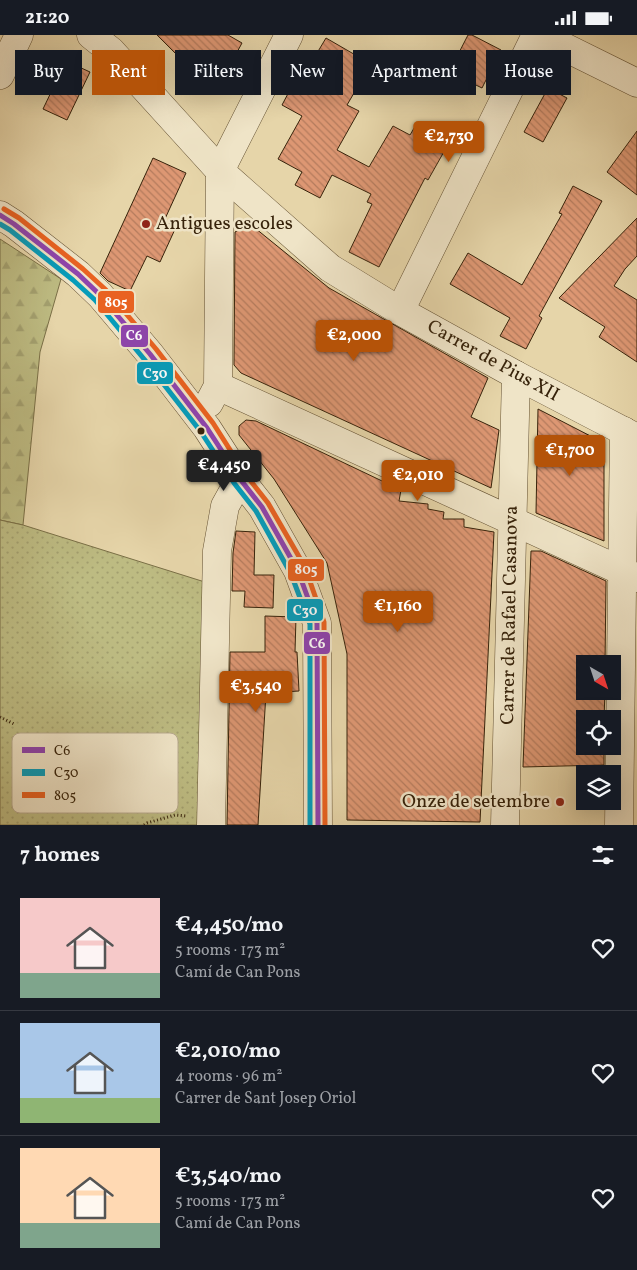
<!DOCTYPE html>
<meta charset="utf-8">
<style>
body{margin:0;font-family:Vollkorn,serif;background:#242831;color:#f1f3f6;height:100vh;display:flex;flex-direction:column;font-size:19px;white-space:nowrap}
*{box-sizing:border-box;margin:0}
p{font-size:16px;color:#9ea1a6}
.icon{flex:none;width:28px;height:28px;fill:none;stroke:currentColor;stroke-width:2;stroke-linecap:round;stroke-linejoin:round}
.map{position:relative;height:790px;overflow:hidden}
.side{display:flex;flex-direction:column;background:#171b24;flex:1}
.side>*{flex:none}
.guide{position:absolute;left:15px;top:15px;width:608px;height:45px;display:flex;gap:10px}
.needle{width:32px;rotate:141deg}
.buttons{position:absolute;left:576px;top:620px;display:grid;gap:10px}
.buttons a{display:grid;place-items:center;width:45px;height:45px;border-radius:0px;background:#171b24;box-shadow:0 5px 20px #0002;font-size:25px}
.price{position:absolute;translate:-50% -42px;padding:0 11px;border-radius:5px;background:#b45309;color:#fff;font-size:16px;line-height:32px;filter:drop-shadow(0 1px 2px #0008)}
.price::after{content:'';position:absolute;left:50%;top:30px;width:15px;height:11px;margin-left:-8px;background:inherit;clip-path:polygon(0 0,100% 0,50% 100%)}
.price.selected{background:#222;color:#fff}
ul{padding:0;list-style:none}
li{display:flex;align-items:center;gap:15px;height:125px;padding:0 20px}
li+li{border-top:1px solid #363941}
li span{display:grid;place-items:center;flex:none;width:140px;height:100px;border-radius:0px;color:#555}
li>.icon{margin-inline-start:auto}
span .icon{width:60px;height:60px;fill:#fffc;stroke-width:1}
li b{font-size:21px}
h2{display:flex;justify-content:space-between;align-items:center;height:60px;padding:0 20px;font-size:21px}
.chip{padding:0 18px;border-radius:0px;background:#171b24;box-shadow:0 5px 20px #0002;font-size:18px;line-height:45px}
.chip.selected{background:#b45309;color:#fff}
.status{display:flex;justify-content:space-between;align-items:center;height:35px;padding:0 25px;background:#171b24;direction:ltr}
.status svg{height:14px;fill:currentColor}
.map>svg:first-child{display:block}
</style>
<div class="status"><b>21:20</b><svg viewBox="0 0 49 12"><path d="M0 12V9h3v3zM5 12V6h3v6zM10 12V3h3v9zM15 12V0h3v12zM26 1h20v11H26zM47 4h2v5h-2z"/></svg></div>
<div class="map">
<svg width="637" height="790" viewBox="0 0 637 790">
<defs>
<pattern id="forest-firs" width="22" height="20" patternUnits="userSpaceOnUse" patternTransform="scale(1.25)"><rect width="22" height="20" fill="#bdbb82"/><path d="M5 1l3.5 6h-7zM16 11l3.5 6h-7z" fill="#a3a06f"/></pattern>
<pattern id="park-dots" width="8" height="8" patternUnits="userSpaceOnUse" patternTransform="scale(1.25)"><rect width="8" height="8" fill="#bdbb82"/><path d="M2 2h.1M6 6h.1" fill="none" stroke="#a3a06f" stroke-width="1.8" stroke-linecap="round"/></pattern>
<pattern id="building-back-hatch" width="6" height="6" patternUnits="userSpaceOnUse" patternTransform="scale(1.25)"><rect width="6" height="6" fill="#dd9773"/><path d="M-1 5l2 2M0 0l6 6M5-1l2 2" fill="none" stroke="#b47b5d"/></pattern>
</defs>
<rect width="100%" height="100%" fill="#e6d5a9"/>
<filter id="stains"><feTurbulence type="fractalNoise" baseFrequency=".004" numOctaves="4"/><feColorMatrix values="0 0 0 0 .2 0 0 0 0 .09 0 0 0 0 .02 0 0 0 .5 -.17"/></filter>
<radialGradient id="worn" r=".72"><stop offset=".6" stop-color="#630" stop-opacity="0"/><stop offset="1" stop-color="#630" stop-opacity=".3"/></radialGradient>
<path fill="url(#forest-firs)" stroke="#7a6f46" d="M0,204L61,244L40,317L23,490L0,485Z"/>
<path fill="url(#park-dots)" stroke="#7a6f46" d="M0,485L23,490L208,548L202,790H0Z"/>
<g fill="url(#building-back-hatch)" stroke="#37230b">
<path d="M157,0H228L242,8L215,58L188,43L192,35Z"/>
<path d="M468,0H472L501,15L482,53L449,37Z"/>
<path d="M326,3L371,29L347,70L359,76L337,115L369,132L393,91L410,100L417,88L450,106L428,145L425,143L379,232L349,217L372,169L367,167L371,159L332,140L320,163L295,150L302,137L278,124L302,81L282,70L291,53L295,55Z"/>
<path d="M66,26L90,37L67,85L43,74Z"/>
<path d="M548,53L567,63L543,107L524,97Z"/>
<path d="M637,96V160L607,137Z"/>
<path d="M153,123L186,138L164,186L176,192L160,227L147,221L130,256L108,246L100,238Z"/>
<path d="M573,151L602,166L539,281L542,283L526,314L500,301L510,283L450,249L468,218L522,250L562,179L559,178Z"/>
<path d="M637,183V221L625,234L614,251L637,265V327L599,302L605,292L559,263Z"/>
<path d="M250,189L329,253L488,343L471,382L499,395L491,453L241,338L234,330L235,197Z"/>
<path d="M538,374L604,408V506L536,478Z"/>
<path d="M246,385L256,386L401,455L399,466L428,469V474L444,477L443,484H464V492L494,497L480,787L347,785V619L327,528L274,444L239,400V391Z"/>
<path d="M236,496L255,497L254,540H274L273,573L244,572L245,556H232L233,518Z"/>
<path d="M531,516H541L606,546L605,629H585V656H605L604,684H585V711H604V730L523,732Z"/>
<path d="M265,581L296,582L295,617H297L299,656L266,658L258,790H227L230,617H265Z"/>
</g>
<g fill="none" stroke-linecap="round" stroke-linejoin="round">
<g stroke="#635032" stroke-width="29">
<g id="minor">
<path d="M91,0L111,16L220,136L330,233L400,276L516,340L637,403"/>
<path d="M540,0L637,48"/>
<path d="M0,40L19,0"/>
<path d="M0,180L14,189L78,239L100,260L150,319L207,393L240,444L262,472L298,536L317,588L318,790"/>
<path d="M400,276L536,0"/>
<path d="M218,351L637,543"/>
<path d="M209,368L218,351L220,136L289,0"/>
<path d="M211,790L217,516L225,471L240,444"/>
<path d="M505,790L516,340"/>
<path d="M619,790L624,396"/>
</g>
</g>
<g stroke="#37230b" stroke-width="3" stroke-dasharray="1 2.5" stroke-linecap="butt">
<path d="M0,682L14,689"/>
<path d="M144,790L147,788L175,780L186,781"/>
</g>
<use href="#minor" stroke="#efe4c7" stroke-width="28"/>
<g stroke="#efe4c7" stroke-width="9">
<path id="bus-1" d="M0,180L14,189L78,239L100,260L150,319L207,393L240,444L262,472L298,536L317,588L318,790"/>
</g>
<g stroke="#efe4c7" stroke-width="9">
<path id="bus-2" d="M0,189L10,195L73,245L95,265L144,324L201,397L234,448L256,476L291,539L310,589V790"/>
</g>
<g stroke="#efe4c7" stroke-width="9">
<path id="bus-3" d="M4,174L19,183L83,234L106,255L156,314L213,388L246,440L268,468L305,532L324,587L325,790"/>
</g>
<use href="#bus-1" stroke="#8e44ad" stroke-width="5"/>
<use href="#bus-2" stroke="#069cba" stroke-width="5"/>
<use href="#bus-3" stroke="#e96221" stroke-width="5"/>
</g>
<g fill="#8f2418" stroke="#efe4c7" stroke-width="2">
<circle cx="146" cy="189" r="5"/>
<circle cx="560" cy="767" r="5"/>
</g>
<circle fill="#37230b" stroke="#efe4c7" stroke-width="2" cx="201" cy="396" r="4.5"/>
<g text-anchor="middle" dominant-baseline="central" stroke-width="5" stroke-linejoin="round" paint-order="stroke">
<g font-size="19" fill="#37230b" stroke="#efe4c7" text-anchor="start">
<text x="156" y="189">Antigues escoles</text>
<text x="550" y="767" text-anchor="end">Onze de setembre</text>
</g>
<g font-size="19" fill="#37230b" stroke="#efe4c7">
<text transform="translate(493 326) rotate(29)">Carrer de Pius XII</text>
<text transform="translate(510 580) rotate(-89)">Carrer de Rafael Casanova</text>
</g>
</g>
<rect x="12" y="698" width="166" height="80" rx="8" fill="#efe4c7" stroke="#b8aa8f" stroke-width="1"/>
<rect x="22" y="712" width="23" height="6" fill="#8e44ad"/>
<rect x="22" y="734" width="23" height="7" fill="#069cba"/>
<rect x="22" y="757" width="23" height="6" fill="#e96221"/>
<g font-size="14" fill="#37230b">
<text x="54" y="720">C6</text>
<text x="54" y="742">C30</text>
<text x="54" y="765">805</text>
</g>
<g stroke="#efe4c7" stroke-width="2">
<rect x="97" y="255" width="38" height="24" rx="5" fill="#e96221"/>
<rect x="120" y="289" width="29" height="24" rx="5" fill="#8e44ad"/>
<rect x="136" y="326" width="38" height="24" rx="5" fill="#069cba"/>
<rect x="287" y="523" width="38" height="24" rx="5" fill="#e96221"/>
<rect x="286" y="563" width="38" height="24" rx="5" fill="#069cba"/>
<rect x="303" y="596" width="28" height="24" rx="5" fill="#8e44ad"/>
</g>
<g font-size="14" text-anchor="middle" font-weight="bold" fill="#fff">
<text x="116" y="272">805</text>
<text x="134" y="305">C6</text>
<text x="155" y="343">C30</text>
<text x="306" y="539">805</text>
<text x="305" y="580">C30</text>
<text x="317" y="613">C6</text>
</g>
<rect width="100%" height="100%" filter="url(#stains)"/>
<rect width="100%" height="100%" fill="url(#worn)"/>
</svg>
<div class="buttons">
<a><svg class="needle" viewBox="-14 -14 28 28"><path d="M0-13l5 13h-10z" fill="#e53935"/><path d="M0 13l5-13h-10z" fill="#9ea1a6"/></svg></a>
<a><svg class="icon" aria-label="locate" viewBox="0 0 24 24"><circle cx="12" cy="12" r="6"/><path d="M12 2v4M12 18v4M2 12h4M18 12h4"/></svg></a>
<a><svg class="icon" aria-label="layers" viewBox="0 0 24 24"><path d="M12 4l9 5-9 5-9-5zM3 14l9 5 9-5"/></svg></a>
</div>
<b class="price" style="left:449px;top:128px">€2,730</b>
<b class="price" style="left:354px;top:327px">€2,000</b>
<b class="price" style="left:570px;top:442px">€1,700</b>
<b class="price selected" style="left:224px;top:457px">€4,450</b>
<b class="price" style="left:418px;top:467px">€2,010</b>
<b class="price" style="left:398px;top:598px">€1,160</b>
<b class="price" style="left:256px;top:678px">€3,540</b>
<div class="guide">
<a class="chip">Buy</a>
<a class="chip selected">Rent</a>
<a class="chip">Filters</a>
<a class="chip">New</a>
<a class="chip">Apartment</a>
<a class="chip">House</a>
</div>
</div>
<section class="side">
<h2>7 homes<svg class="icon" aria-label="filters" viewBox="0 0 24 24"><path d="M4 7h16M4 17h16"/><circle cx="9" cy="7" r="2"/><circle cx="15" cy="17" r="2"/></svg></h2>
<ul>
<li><span style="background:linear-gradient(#f6c9c9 75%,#7fa58c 0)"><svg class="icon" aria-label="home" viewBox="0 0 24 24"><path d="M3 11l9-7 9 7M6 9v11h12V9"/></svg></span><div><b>€4,450/mo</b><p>5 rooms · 173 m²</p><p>Camí de Can Pons</p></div><svg class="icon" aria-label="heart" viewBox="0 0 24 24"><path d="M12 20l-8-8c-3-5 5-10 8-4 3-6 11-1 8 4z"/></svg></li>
<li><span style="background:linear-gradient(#a9c7e8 75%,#8fb573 0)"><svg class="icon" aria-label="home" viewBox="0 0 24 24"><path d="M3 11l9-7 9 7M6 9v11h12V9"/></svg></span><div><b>€2,010/mo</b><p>4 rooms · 96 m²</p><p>Carrer de Sant Josep Oriol</p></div><svg class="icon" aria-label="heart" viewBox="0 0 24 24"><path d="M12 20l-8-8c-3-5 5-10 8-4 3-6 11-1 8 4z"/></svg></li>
<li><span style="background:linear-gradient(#ffd9b3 75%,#7fa58c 0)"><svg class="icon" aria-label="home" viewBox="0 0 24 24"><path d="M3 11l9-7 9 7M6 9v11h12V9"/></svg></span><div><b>€3,540/mo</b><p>5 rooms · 173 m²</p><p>Camí de Can Pons</p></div><svg class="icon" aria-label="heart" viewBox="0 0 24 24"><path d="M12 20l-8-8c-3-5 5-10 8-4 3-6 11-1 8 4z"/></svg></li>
</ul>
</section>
